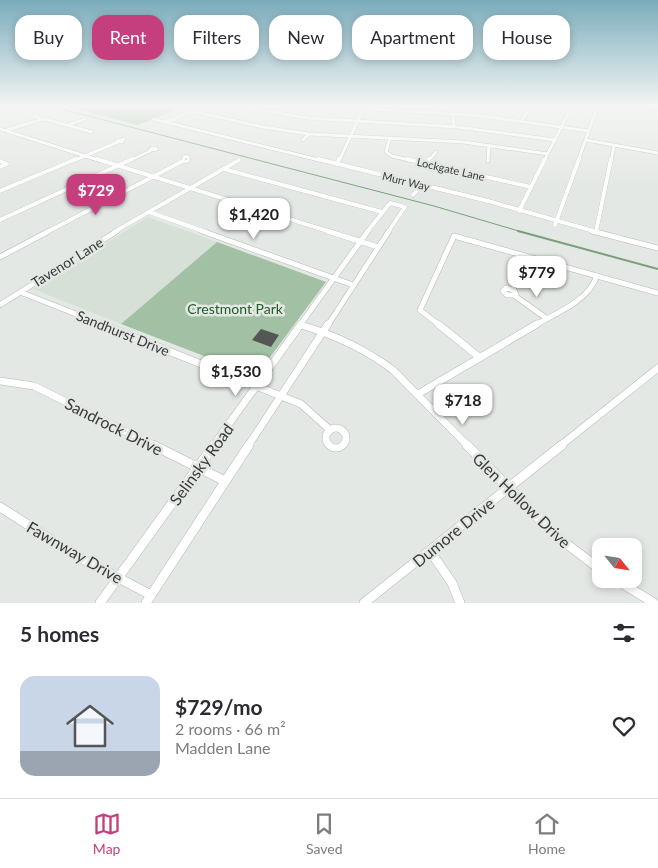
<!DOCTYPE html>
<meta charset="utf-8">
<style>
body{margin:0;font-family:Lato,sans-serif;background:#f2f2f3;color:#2b2b33;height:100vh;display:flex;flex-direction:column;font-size:19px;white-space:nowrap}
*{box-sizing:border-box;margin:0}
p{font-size:16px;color:#7c7c81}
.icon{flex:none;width:28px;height:28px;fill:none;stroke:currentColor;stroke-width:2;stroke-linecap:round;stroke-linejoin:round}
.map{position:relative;height:603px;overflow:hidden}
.details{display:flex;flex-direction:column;background:#fff;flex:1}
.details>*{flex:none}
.top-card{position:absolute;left:15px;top:15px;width:629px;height:45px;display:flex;gap:10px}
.needle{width:32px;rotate:120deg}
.buttons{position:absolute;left:592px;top:538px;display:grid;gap:10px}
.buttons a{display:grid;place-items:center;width:50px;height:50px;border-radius:10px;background:#fff;box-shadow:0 2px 8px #0003;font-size:25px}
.price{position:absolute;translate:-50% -42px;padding:0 11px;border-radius:10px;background:#fff;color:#222;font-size:16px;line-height:32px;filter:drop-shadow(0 1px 2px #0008)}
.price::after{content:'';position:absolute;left:50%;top:30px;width:15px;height:11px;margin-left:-8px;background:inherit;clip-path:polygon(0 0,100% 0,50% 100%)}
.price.selected{background:#c53e7d;color:#fff}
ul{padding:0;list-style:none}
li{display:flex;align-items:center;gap:15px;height:125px;padding:0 20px}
li span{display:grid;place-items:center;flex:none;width:140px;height:100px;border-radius:15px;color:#555}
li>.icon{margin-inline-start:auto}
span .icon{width:60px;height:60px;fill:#fffc;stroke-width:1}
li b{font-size:21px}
h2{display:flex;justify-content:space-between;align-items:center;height:60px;padding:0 20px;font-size:21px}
.pill{padding:0 18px;border-radius:15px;background:#fff;box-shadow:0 2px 8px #0003;font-size:18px;line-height:45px}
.pill.selected{background:#c53e7d;color:#fff}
.tab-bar{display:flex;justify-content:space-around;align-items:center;height:70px;border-top:1px solid #e1e1e2;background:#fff;font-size:14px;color:#7c7c81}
.tab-bar a{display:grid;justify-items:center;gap:2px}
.tab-bar .selected{color:#c53e7d}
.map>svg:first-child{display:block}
</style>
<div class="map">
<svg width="658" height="603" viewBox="0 0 658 603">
<rect width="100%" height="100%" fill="#e4e8e4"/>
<path fill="#d6e0d6" d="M148,217L217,242L121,324L33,289Z"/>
<g fill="#a2c0a3">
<path d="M61,105H188L138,125Z"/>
<path d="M217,242L326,282L256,376L121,324Z"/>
</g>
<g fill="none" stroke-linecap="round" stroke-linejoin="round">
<path stroke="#79a07b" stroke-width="1" d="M46,105L434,206L522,232"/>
<path stroke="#79a07b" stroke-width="2" d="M518,231L658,269"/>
</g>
<path fill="#545754" d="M261,329L279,335L271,347L252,340Z"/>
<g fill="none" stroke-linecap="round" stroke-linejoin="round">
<g stroke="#b5b8b5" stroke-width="4">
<g id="street-far4">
<path d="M235,105L307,118L457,127L555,140"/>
<path d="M312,105L482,116L589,131"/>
<path d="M452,105L454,126"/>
<path d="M192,111L263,127L309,134L463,142L548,154"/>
<path d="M30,115L92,132"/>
<path d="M153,119L323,161"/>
<path d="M522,120L531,107"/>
<path d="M166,122L207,105"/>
<path d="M68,125L85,119"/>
<path d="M0,129L101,161"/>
<path d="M7,130L43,119"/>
<path d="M390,138L386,152L392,156L413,161"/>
<path d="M124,139L122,142L117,141Z"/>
<path d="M303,140L309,134"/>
<path d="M586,140L658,153"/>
<path d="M152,148H156L157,149L150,150Z"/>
<circle cx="186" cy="159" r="2.5"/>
<path d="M73,161L118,142"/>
<path d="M129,161L150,151"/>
<path d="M339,161L363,109"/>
<path d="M428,161L436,152"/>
<path d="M488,161L489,145"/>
<path d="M544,161L569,112"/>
<path d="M578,161L598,105"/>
<path d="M611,161L614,146"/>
</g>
</g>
<g stroke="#b5b8b5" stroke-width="4.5">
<g id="street-far3">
<path d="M97,159L331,232"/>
<path d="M318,159L488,201L597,232"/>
<path d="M407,159L531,187"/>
<path d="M0,161L7,164L0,167"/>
<path d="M426,163L429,159"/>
<path d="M337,164L339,159"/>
<path d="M224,169L382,212"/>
<path d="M0,191L76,159"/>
<path d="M413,195L422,185"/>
<path d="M519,211L545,159"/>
<path d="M149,212L206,232"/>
<path d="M0,220L132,159"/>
<path d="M555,225L579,159"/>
<path d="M47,232L183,161"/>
<path d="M114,232L239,160"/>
<path d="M367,232L390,203L405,207L388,232"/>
<path d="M596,232L611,159"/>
</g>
</g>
<g stroke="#b5b8b5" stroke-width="6">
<g id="street-far2">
<path d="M202,231L353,285"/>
<path d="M327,231L378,247"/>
<path d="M592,231L658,248"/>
<path d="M0,257L49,231"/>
<path d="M506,288L514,290L516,295H507L503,291Z"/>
<path d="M20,292L104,325"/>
<path d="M515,296L546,318"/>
<path d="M0,305L117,231"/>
<path d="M300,325L368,231"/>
<path d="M328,325L389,231"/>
<path d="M439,325L420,310L454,236L658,293"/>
<path d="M535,325C557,313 588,301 597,276"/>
</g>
</g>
<g stroke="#b5b8b5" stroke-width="8">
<g id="street-far1">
<path d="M101,324L301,404L330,430"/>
<path d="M438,324L479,357"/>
<path d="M301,325C335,335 365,349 393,370L468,446"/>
<path d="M0,381L34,386L155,446"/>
<path d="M418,394L537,324"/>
<circle cx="336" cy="438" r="10"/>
<path d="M213,446L301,324"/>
<path d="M248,446L328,324"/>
<path d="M560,446L658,368"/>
</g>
</g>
<g stroke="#b5b8b5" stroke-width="10">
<g id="street">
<path d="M153,445L225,481"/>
<path d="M467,445L556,536L601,570"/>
<path d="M0,507L75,555L151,595"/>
<path d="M430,551L452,583L460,603"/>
<path d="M615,579L654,603"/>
<path d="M100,603L214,445"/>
<path d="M146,603L249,445"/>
<path d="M364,603L562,445"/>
</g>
</g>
<g stroke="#c3c4c3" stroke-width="1">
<path id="primary" d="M618,105L658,109V111L620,106Z"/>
</g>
<use href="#street-far4" stroke="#fff" stroke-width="3"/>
<use href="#street-far3" stroke="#fff" stroke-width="4"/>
<use href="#street-far2" stroke="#fff" stroke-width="5"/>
<use href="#street-far1" stroke="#fff" stroke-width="7"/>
<use href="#street" stroke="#fff" stroke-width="9"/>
<use href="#primary" fill="#b8eabb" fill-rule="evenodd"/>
</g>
<linearGradient id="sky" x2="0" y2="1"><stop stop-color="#7bacbc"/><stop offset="0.56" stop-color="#f3f5f3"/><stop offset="1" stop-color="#f3f5f3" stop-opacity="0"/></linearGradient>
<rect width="658" height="189" fill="url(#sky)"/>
<g text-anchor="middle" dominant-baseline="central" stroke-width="5" stroke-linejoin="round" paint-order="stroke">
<g font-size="11" fill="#383938" stroke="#e4e8e4">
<text transform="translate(451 169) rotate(13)">Lockgate Lane</text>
<text transform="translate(406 181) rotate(14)">Murr Way</text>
</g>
<g font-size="14" fill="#383938" stroke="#e4e8e4">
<text transform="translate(67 262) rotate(-32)">Tavenor Lane</text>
<text transform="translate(123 333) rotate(22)">Sandhurst Drive</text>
</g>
<g font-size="14" fill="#225a28" stroke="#e4e8e4">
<text x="235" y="308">Crestmont Park</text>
</g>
<g font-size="16" fill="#383938" stroke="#e4e8e4">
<text transform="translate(114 426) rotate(27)">Sandrock Drive</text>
<text transform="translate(201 464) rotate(-54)">Selinsky Road</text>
<text transform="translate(522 500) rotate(44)">Glen Hollow Drive</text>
<text transform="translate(453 532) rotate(-39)">Dumore Drive</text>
<text transform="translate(75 552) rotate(30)">Fawnway Drive</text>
</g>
</g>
</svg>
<div class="buttons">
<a><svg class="needle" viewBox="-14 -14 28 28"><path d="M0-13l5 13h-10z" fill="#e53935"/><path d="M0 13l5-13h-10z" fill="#7c7c81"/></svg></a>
</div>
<b class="price selected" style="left:96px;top:216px">$729</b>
<b class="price" style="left:254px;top:240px">$1,420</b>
<b class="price" style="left:537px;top:298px">$779</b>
<b class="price" style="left:236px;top:397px">$1,530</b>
<b class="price" style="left:463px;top:426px">$718</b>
<div class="top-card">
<a class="pill">Buy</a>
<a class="pill selected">Rent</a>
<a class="pill">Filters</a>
<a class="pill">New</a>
<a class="pill">Apartment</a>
<a class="pill">House</a>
</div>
</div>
<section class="details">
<h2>5 homes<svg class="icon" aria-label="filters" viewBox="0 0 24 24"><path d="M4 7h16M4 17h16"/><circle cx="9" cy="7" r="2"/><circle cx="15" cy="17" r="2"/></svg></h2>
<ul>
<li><span style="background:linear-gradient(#c9d6e8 75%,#9aa5b1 0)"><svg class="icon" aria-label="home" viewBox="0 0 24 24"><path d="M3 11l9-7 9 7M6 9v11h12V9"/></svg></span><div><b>$729/mo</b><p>2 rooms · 66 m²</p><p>Madden Lane</p></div><svg class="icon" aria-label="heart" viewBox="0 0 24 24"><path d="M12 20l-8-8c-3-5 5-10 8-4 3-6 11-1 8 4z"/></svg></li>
</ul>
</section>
<nav class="tab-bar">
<a class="selected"><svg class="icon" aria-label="map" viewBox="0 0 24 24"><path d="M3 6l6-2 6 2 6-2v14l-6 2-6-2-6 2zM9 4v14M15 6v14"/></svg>Map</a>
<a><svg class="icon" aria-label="saved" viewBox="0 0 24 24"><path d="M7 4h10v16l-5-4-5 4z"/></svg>Saved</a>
<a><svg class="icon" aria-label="home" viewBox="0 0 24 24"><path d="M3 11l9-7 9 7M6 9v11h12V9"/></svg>Home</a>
</nav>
